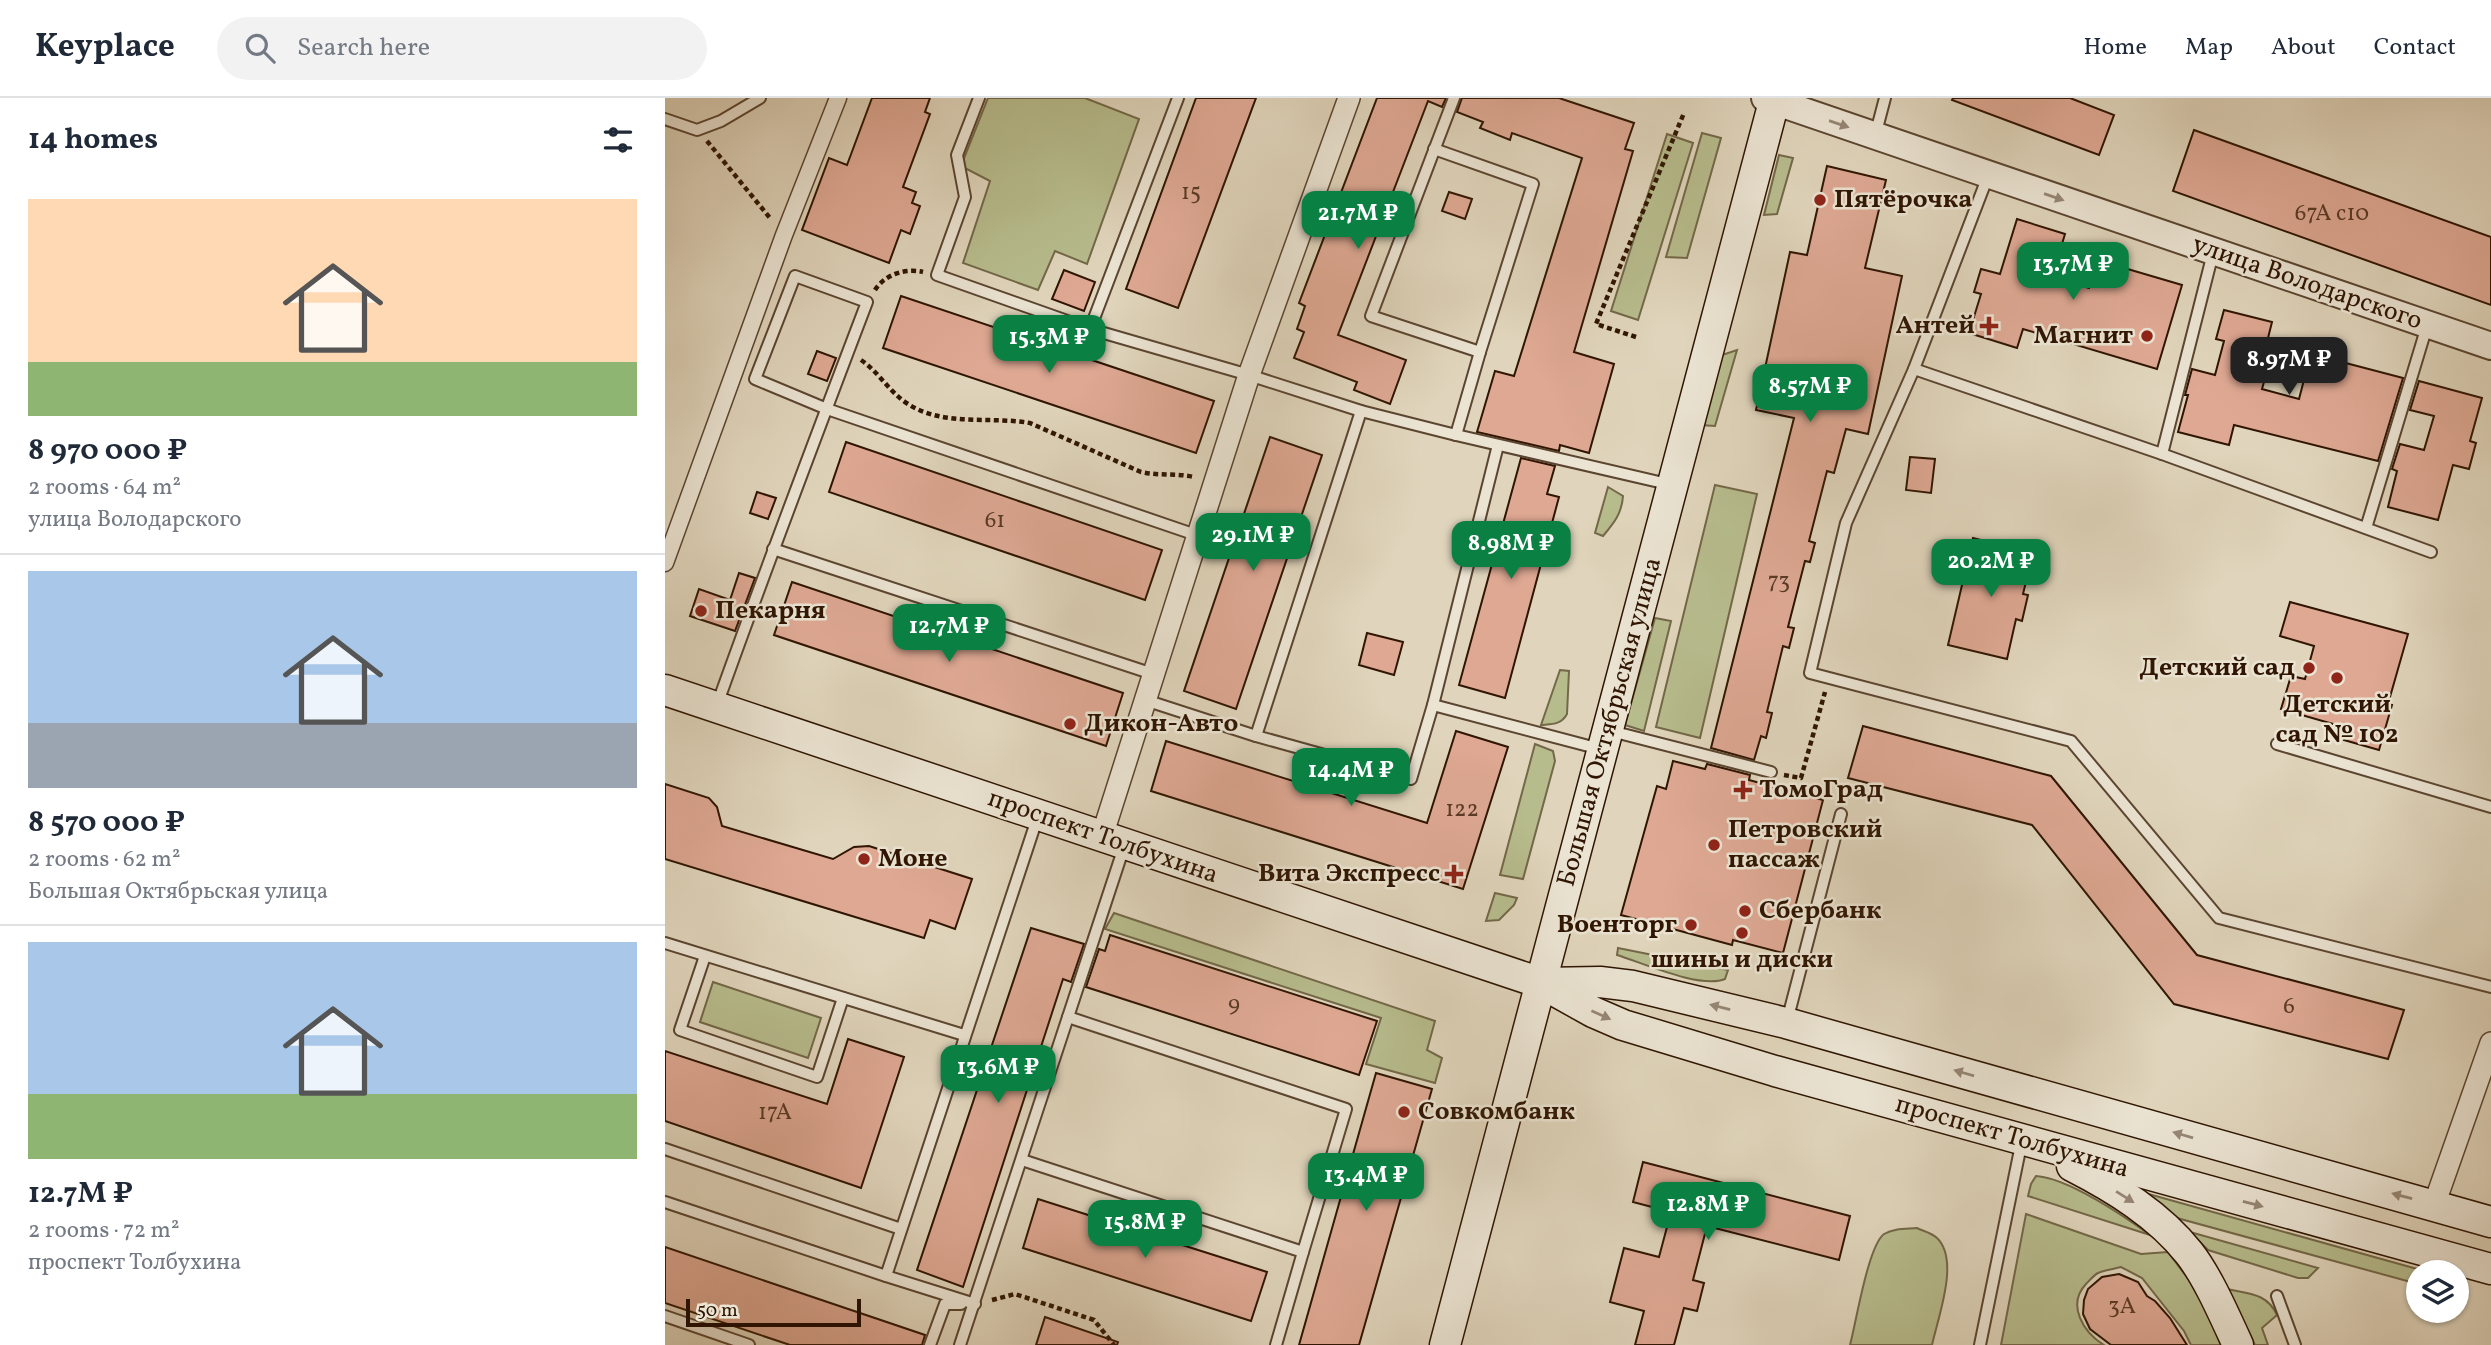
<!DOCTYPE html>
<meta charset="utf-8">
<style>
body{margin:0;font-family:Vollkorn,serif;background:#f2f2f3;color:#1f2937;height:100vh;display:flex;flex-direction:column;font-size:26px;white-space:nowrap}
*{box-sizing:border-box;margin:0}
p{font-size:23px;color:#747a83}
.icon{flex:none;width:38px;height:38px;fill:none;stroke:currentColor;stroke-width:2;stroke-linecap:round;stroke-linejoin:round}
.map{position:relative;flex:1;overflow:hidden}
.panel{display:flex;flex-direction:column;background:#fff;width:665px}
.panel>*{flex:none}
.buttons{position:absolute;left:1741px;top:1162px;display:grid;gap:14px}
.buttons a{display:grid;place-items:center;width:63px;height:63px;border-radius:50%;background:#fff;box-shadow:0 2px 5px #0004;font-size:35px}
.scale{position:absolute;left:21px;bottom:18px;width:175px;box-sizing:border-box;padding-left:7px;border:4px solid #2f1502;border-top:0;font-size:19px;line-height:24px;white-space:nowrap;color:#2f1502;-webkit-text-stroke:5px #ebe4d3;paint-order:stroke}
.price{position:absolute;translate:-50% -60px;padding:0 16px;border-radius:14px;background:#0b8043;color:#fff;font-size:23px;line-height:46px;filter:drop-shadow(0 2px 4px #0008)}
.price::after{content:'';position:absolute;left:50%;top:42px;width:21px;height:16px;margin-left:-10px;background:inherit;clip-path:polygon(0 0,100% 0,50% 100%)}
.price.on{background:#222;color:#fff}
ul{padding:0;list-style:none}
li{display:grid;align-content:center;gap:14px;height:371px;padding:0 28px}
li+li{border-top:2px solid #e0e1e3}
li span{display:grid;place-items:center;height:217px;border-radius:0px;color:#555}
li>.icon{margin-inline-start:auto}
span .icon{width:126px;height:126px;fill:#fffc;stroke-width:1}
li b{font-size:30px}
h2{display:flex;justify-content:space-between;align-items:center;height:84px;padding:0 28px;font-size:30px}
header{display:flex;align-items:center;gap:42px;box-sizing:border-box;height:98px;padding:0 35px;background:#fff;border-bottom:2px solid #e0e1e3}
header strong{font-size:33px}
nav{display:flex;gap:38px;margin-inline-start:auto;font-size:24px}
.search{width:490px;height:63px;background:#f2f2f3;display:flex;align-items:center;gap:18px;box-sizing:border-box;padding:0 24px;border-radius:38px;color:#747a83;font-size:26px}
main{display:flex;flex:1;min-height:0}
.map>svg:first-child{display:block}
</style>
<header>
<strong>Keyplace</strong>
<div class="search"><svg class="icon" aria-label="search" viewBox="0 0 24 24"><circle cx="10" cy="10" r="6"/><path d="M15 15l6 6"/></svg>Search here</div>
<nav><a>Home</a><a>Map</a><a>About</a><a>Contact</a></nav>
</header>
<main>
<section class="panel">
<h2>14 homes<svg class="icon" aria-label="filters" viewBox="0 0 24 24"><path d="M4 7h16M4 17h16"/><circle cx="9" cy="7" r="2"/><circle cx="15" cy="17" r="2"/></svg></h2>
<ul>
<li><span style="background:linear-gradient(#ffd9b3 75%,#8fb573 0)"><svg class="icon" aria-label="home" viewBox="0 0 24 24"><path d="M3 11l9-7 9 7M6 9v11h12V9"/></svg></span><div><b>8 970 000 ₽</b><p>2 rooms · 64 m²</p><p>улица Володарского</p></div></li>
<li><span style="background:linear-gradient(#a9c7e8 70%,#9aa5b1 0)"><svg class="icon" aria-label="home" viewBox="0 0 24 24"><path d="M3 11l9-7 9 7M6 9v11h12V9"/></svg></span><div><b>8 570 000 ₽</b><p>2 rooms · 62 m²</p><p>Большая Октябрьская улица</p></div></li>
<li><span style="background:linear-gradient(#a9c7e8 70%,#8fb573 0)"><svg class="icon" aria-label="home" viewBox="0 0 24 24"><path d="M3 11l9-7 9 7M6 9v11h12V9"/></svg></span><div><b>12.7M ₽</b><p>2 rooms · 72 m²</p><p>проспект Толбухина</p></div></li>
</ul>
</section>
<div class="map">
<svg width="1826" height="1247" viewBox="0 0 1826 1247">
<rect width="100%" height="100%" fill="#e0d5bc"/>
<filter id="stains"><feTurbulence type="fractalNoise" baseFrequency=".00286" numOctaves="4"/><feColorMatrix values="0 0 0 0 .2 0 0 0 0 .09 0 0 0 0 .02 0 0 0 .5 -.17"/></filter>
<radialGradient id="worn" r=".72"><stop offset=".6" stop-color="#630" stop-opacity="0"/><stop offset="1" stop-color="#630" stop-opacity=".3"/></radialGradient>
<g fill="#b7bc8d" stroke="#736848" stroke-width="2">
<path d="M323,0H420L474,21L422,166L390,153L373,192L298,165L325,83L296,68Z"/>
<path d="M1037,35L1056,40L1022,160L1001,159Z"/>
<path d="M1002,36L1028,45L973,222L946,213Z"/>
<path d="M1114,57L1128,60L1112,116L1099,117Z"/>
<path d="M1072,252L1050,328L1035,327L1054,258Z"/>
<path d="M1050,387L1092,396L1035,640L991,629Z"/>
<path d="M943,389L958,398C957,415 949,425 938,438L930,435Z"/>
<path d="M990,520L1006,523L979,633L960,627Z"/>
<path d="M895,572L904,573L902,616C896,627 887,626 876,627Z"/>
<path d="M870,646L888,653L890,663L858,781L835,777Z"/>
<path d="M830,795L852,800L849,807L834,822L821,823Z"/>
<path d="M449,815L770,923L762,952L777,960L770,985L701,966L716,920L440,831Z"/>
<path d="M953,850L1063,872L1060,881C1035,891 978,865 952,857Z"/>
<path d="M48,884L156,920L143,960L35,924Z"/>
<path d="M1371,1078C1403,1080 1459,1118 1485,1137L1363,1098L1366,1086Z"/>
<path d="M1480,1095L1763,1174H1754L1753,1186L1501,1117Z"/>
<path d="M1361,1116L1476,1156L1503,1154L1539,1202L1561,1247H1526L1519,1233L1477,1180L1456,1169C1449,1171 1440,1172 1433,1175C1429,1177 1425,1182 1421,1186C1401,1207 1419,1235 1439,1247H1336Z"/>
<path d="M1252,1130C1258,1133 1267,1135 1272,1140C1295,1162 1273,1219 1267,1247H1185C1191,1225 1203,1148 1219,1136C1229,1130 1241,1131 1252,1130Z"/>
<path d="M1525,1134L1653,1170L1643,1180H1633L1543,1152Z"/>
<path d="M1562,1191C1584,1196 1602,1195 1612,1217L1597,1230L1603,1247H1590Z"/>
</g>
<g fill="#dea893" stroke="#2f1502" stroke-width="2">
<path d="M207,0H265L260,14L265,16L238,89L251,94L247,105L255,108L245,136L236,132L224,165L137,132L164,60L182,67Z"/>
<path d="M531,0H591L513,210L461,191Z"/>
<path d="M712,0H781L777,9L763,3L673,237L741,262L725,306L689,292L692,284L629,260L639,234L632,231L640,208L634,205Z"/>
<path d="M797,0H894L969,25L960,51L968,53L909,254L949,266L924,355L895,347L894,353L812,334L830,273L849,278L917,60L847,35L845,42L815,30L818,24L792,14Z"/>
<path d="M1288,0H1405L1449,17L1434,57L1287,2Z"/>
<path d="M1529,32L1826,139V207L1508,93Z"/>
<path d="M1162,68L1221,82L1200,170L1237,178L1203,336L1181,331L1169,375L1162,373L1144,443L1150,445L1145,464L1140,463L1123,529L1129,530L1124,550L1118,548L1102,614L1107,615L1101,640L1096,638L1089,662L1046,650L1129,320L1091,312L1125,154L1142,157Z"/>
<path d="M784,94L807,101L800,121L777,113Z"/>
<path d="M1352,121L1400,136L1390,169L1393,170L1390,180L1424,190L1432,162L1517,187L1492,271L1358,231L1352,250L1304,235L1316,196L1309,194L1316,171L1335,176Z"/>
<path d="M399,172L430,184L419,213L387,201Z"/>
<path d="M236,198L549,303L531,355L218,250Z"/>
<path d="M1559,212L1607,224L1596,268L1603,270L1597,291L1634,301L1647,251L1674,257L1673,263L1738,280L1713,363L1569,327L1564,347L1513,334L1523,297H1520L1527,271L1550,277L1559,243L1551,241Z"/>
<path d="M152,253L171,260L162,283L143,276Z"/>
<path d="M1754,283L1817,300L1805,343L1811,345L1804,371L1788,367L1773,422L1723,409L1732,373L1727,371L1735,346L1759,352L1769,318L1745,312Z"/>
<path d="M605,339L657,357L571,611L519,593Z"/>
<path d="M181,344L497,452L480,502L164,394Z"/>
<path d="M1245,359L1270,361L1266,395L1241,392Z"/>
<path d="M856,360L890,368L882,396L894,399L840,600L794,587Z"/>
<path d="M92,394L111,400L103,421L85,415Z"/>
<path d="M1308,440L1368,455L1358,496L1363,497L1357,523L1351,521L1342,561L1283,547Z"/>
<path d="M74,475L90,480L70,533L25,518L34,491L65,502Z"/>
<path d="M127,484L458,595L441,648L109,537Z"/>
<path d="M1625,504L1743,536L1723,606L1727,607L1714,652L1679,642L1682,630L1616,611L1626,578L1640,581L1649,548L1615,538Z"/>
<path d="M702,535L738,544L729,577L694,567Z"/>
<path d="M1198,628L1386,678L1532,857L1739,912L1723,961L1509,906L1367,727L1183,680Z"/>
<path d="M791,633L843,649L798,791L486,693L501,643L762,725Z"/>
<path d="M1008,663L1040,671L1042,666L1085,677L1084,682L1158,702L1118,855L1068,842L1067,847L956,817L992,688L1001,691Z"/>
<path d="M0,686L44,700L52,709L57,728L168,761L189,749L204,748L307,781L290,831L265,822L259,840L0,761Z"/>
<path d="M366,830L419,846L406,884L398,881L298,1189L252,1172Z"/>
<path d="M445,837L712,923L694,977L421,889L434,851L440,853Z"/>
<path d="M183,941L239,959L196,1090L0,1023V953L162,1006Z"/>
<path d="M711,975L767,991L694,1247H634Z"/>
<path d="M978,1064L1185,1118L1174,1162L1042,1128L1028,1182L1039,1185L1032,1213L1019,1210L1009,1247H970L979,1213L945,1204L959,1150L994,1159L1006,1114L968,1104Z"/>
<path d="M373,1101L602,1174L586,1223L358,1150Z"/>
<path d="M0,1149L260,1237L257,1247H125L0,1205Z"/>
<path d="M1454,1176L1473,1184L1482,1198L1490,1203L1505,1220L1522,1247H1446L1425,1231L1418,1216L1419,1202L1423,1191L1437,1179Z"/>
<path d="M380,1219L453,1244L452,1247H371Z"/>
</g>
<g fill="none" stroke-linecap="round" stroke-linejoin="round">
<g stroke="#5b4530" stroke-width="14">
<g id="service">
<path d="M314,0L292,57L300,99L272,177L425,231"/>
<path d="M789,0L706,218L815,254"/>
<path d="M0,21L32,32L56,23L95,0"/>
<path d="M1210,38L1220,0"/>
<path d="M769,51L868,86L815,254L791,337L1007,387"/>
<path d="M1323,78L1249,271L1181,425L1145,575L1406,643L1554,820L1826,889"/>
<path d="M1249,271L1497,356L1766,454"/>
<path d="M696,313L791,337"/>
<path d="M1497,356L1548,155"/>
<path d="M1701,430L1762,228"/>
<path d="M108,451L488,576"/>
<path d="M480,602L591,638L696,313L584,277L425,231L513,0"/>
<path d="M52,607C100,472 151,338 202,204L130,178L90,281L162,311L534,438"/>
<path d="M768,607L935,651"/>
<path d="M946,633L1106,674"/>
<path d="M591,638L746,681L768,607L833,347"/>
<path d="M1612,646L1826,709"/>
<path d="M0,845L299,937"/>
<path d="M40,858L15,932L152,979L178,900"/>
<path d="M403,919L681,1011L638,1154"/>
<path d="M1122,923L1176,716"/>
<path d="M0,1051L236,1131"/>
<path d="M357,1062L638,1154L611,1247"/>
<path d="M0,1104L221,1178"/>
<path d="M1612,1198L1630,1247"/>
<path d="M310,1206L221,1178L373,718"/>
<path d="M0,1218L84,1247"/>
<path d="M265,1247L280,1206H296"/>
<path d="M295,1247L459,749"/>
<path d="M1315,1247L1357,1042"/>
</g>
</g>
<g stroke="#5b4530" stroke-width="19">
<path id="pedestrian" d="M0,465L119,137L173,0"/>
</g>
<g stroke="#5b4530" stroke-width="24">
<g id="minor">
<path d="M437,738L584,277L684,0"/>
<path d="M1769,1107L1826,945"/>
</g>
</g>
<g stroke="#5b4530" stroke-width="30">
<path id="tertiary" d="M1100,0L1826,248"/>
</g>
<g stroke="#2f1502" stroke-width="33">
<g id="secondary">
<path d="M0,592L876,885L928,914L958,927L1110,973L1826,1171"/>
<path d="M877,885L935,884L968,888L1121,925L1826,1124"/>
<path d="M1407,1068C1450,1090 1494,1117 1524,1155C1543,1179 1560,1219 1573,1247"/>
<path d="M780,1247L1110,0"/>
</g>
</g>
<g stroke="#2f1502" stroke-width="4.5" stroke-dasharray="5 3.5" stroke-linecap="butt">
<path d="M42,43L105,120"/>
<path d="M210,192C220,176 241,170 258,174"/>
<path d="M971,239L931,226L1019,15"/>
<path d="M196,262C214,274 224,294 243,306C279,329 325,318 365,325L476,374C494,378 511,375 529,379"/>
<path d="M1119,677L1136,680L1160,594"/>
<path d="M327,1202L350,1196L429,1222L449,1247"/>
</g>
<use href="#service" stroke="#ebe4d3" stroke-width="10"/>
<use href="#pedestrian" stroke="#ebe4d3" stroke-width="16"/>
<use href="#minor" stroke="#ebe4d3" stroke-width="21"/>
<use href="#tertiary" stroke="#ebe4d3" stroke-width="26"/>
<use href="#secondary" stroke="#ebe4d3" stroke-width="30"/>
</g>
<defs><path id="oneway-solid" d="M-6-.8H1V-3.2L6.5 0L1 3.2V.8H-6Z" transform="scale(1.75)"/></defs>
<g fill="#968775">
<use href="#oneway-solid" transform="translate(1174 26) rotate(19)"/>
<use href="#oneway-solid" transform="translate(1389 99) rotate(19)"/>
<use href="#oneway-solid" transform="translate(1055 909) rotate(-166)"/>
<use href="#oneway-solid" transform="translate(936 917) rotate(24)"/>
<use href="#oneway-solid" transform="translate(1299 975) rotate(-164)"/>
<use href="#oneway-solid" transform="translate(1518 1037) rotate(-164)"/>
<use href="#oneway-solid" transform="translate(1737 1098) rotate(-165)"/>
<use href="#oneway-solid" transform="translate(1460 1099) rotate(32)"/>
<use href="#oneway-solid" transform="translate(1588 1106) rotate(15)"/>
</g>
<g fill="#8f2418" stroke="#ebe4d3" stroke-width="2.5">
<circle cx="1155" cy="102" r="7"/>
<path d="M1320.5 217.5h7v7h7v7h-7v7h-7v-7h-7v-7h7z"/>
<circle cx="1482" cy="238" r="7"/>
<circle cx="36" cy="513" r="7"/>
<circle cx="1644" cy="570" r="7"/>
<circle cx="1672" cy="580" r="7"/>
<circle cx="405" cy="626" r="7"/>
<path d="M1074.5 681.5h7v7h7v7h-7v7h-7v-7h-7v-7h7z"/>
<circle cx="1049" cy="747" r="7"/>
<circle cx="199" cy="761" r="7"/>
<path d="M785.5 765.5h7v7h7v7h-7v7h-7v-7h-7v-7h7z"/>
<circle cx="1080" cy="813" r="7"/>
<circle cx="1026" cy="827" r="7"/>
<circle cx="1077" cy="835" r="7"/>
<circle cx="739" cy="1014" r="7"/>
</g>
<g text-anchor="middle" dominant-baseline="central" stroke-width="5" stroke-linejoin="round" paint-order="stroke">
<g font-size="23" fill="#5b3a26">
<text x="526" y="95">15</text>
<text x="1667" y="116">67А с10</text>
<text x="330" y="423">61</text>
<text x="1114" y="484">73</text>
<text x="797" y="712">122</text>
<text x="569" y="907">9</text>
<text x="1624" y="909">6</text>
<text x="110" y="1015">17А</text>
<text x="1457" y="1209">3А</text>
</g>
<g font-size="26" font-weight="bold" fill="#2f1502" stroke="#ebe4d3" text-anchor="start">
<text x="1169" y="102">Пятёрочка</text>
<text x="1310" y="228" text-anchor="end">Антей</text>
<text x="1468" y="238" text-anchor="end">Магнит</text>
<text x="50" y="513">Пекарня</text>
<text x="1630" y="570" text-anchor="end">Детский сад</text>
<text x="1672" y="607" text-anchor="middle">Детский<tspan x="1672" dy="30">сад № 102</tspan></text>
<text x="419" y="626">Дикон-Авто</text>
<text x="1094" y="692">ТомоГрад</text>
<text x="1063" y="732">Петровский<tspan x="1063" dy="30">пассаж</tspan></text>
<text x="213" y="761">Моне</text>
<text x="775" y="776" text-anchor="end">Вита Экспресс</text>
<text x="1094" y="813">Сбербанк</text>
<text x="1012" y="827" text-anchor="end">Военторг</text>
<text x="1077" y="862" text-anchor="middle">шины и диски</text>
<text x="753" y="1014">Совкомбанк</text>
</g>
<g font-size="26" fill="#2f1502" stroke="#ebe4d3">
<text transform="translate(1642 185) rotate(19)">улица Володарского</text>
<text transform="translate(945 624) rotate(-75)">Большая Октябрьская улица</text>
<text transform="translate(438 739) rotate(19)">проспект Толбухина</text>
<text transform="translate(1347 1039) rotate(16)">проспект Толбухина</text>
</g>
</g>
<rect width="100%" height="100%" filter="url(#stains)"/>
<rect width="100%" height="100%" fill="url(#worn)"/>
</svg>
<div class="buttons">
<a><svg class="icon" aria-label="layers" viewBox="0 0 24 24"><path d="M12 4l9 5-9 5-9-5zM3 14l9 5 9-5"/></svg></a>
</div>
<div class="scale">50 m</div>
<b class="price" style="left:693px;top:153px">21.7M ₽</b>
<b class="price" style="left:1408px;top:204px">13.7M ₽</b>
<b class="price" style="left:384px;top:277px">15.3M ₽</b>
<b class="price on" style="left:1624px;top:299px">8.97M ₽</b>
<b class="price" style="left:1145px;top:326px">8.57M ₽</b>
<b class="price" style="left:588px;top:475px">29.1M ₽</b>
<b class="price" style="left:846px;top:483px">8.98M ₽</b>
<b class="price" style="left:1326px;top:501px">20.2M ₽</b>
<b class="price" style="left:284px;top:566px">12.7M ₽</b>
<b class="price" style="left:686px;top:710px">14.4M ₽</b>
<b class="price" style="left:333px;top:1007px">13.6M ₽</b>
<b class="price" style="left:701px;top:1115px">13.4M ₽</b>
<b class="price" style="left:1043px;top:1144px">12.8M ₽</b>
<b class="price" style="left:480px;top:1162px">15.8M ₽</b>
</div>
</main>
